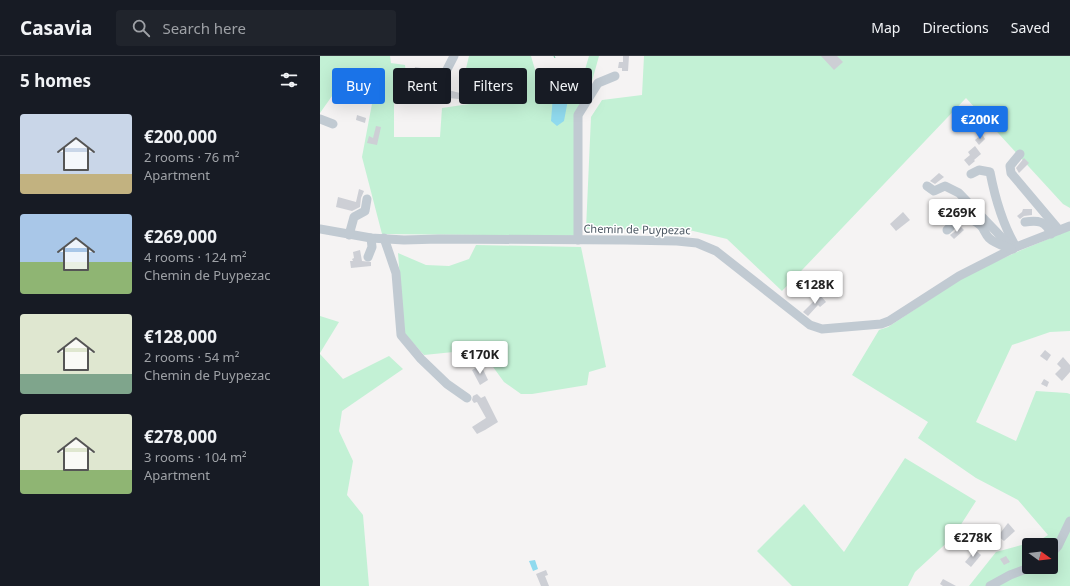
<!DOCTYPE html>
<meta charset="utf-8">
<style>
body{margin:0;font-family:"Noto Sans",sans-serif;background:#20242c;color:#f1f3f6;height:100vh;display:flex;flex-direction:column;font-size:15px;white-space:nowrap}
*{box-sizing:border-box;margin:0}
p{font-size:13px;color:#9ea1a6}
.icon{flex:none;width:22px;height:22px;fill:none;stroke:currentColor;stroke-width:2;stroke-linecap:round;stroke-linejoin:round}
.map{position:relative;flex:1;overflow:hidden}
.side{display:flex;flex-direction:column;background:#171b24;width:320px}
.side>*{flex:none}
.top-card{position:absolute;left:12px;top:12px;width:380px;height:36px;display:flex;gap:8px}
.needle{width:26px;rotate:105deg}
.controls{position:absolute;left:702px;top:482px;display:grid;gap:8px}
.controls a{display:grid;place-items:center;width:36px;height:36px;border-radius:4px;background:#171b24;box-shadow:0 4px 16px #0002;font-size:20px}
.price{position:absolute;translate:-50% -34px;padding:0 9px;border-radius:4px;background:#fff;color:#222;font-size:13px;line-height:26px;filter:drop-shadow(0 1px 2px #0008)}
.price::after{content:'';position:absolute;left:50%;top:24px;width:12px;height:9px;margin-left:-6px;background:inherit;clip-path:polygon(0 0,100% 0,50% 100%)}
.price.selected{background:#1a73e8;color:#fff}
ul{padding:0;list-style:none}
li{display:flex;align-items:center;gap:12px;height:100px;padding:0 20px}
li span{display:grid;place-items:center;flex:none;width:112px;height:80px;border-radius:4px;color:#555}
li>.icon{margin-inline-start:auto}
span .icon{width:48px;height:48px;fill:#fffc;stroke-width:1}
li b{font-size:17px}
h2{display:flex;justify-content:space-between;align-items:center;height:48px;padding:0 20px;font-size:17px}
.pill{padding:0 14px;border-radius:4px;background:#171b24;box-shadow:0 4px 16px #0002;font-size:14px;line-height:36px}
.pill.selected{background:#1a73e8;color:#fff}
header{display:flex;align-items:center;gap:24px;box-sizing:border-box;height:56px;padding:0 20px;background:#171b24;border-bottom:1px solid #363941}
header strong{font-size:19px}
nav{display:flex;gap:22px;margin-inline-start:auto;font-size:14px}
.search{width:280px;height:36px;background:#20242c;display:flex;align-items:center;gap:10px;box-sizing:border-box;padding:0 14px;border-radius:4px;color:#9ea1a6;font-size:15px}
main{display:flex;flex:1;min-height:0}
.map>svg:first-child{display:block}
</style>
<header>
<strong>Casavia</strong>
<div class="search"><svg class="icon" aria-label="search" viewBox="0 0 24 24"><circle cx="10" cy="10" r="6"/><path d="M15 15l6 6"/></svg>Search here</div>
<nav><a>Map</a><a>Directions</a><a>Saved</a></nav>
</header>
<main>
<section class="side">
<h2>5 homes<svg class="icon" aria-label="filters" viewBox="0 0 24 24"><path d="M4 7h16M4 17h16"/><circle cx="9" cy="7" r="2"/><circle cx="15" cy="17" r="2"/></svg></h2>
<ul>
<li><span style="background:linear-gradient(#c9d6e8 75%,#c2b280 0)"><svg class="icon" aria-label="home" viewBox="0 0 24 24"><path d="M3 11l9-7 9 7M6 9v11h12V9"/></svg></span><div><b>€200,000</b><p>2 rooms · 76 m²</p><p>Apartment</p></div></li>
<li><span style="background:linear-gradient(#a9c7e8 60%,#8fb573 0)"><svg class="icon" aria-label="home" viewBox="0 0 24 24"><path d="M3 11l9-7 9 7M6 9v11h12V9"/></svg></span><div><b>€269,000</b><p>4 rooms · 124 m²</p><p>Chemin de Puypezac</p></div></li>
<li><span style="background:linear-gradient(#dfe7d0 75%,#7fa58c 0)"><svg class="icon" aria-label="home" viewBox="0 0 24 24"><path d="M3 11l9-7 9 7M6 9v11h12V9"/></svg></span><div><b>€128,000</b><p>2 rooms · 54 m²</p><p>Chemin de Puypezac</p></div></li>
<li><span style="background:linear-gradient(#dfe7d0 70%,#8fb573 0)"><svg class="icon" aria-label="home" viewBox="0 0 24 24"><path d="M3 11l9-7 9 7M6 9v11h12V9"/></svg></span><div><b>€278,000</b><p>3 rooms · 104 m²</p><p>Apartment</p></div></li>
</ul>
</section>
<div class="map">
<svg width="750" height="530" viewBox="0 0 750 530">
<rect width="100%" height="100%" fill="#f5f3f3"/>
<g fill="#c3f1d5" fill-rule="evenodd">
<path d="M0,0H70L71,7L85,9L87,26L74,29V81H120L122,52L156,47L187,45L192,32L143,25L149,0H211L221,34L237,14L262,24L269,0H279L262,61L259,180L62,178L42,101L57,21L24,23L0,57Z"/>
<path d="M324,0H750V152L743,148L646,42L462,235L407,183L369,174L266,173L271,61L282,44L322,39Z"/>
<path d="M750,174V275L730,276L692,289L656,366L696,385L716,335L747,337L750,338V530H649L676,496L720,484L728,479L698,444L656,422L598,382L608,366L532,319L559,274L568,271L647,219L699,195ZM709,489H731V511H709Z"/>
<path d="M156,189L261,191L286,311L269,316L267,329L212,338H201L184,326L168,304L163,293L104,299L84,277L78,197L106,209L129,210L149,203Z"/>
<path d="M0,260L19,266L0,297Z"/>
<path d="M0,298L23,323L69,300L83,313L22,355L19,375L33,405L27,439L43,459L49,530H0Z"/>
<path d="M585,402L656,445L633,481L595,516L588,530H472L437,495L484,448L524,496Z"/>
</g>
<g fill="#90daee">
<path d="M240,21C247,21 249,21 251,28L244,65L237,70L231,65L234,27Z"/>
<path d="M215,504L218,513L213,515L209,505Z"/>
</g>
<g fill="#cdcfd5">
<path d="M303,0H309L308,15H302V12H298L299,6H303Z"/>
<path d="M501,0H517L523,6L514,14Z"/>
<path d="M95,11L101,12L100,15L110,16L109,23L100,22L99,25L93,24Z"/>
<path d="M128,34L140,37L139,43L128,42Z"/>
<path d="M37,59L46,62L45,67L36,64Z"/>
<path d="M56,70L61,71L57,89L47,87L49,80L53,82Z"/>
<path d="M662,78L665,83L659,89L655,84Z"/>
<path d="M655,90L661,98L654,104L655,105L649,110L644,104L650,99L648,96Z"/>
<path d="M704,102L709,107L699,117L696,112Z"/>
<path d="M619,117L624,121L615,128L610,125Z"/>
<path d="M39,133L44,135L41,142L40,151L32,155L16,151L18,141L36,146Z"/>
<path d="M637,150L643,156L638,159L632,153Z"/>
<path d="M703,153H712V159L704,160L700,163L697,160L702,156Z"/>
<path d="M583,156L590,164L576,175L570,168Z"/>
<path d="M641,171L644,174L634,183L630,179Z"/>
<path d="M40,194L42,205L51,206V210L31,212L30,205H33L32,203L34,202L33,196Z"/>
<path d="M500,239L506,246L500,251L498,249L488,260L483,256Z"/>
<path d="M725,294L731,299L727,305L720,300Z"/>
<path d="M743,301L750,309V316L742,325L735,318L741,312L737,308Z"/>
<path d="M161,309L168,324L160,329L152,314Z"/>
<path d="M724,323L729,326L727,331L721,328Z"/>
<path d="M157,338L161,342L165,340L178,366L165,374L157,378L152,371L166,362L157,346L154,347L152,344L153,340Z"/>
<path d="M688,467L695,475L684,485L678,480Z"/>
<path d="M655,494L661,499L651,511L645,506Z"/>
<path d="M686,500L690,506L684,509L680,503Z"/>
<path d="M226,514L228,519L225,520L229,530H221L216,518Z"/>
<path d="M623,523L636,530H623L620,528Z"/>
</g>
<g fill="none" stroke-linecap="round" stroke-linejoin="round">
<path stroke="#7ad0a6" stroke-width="1" stroke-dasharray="3 2" stroke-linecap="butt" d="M234,0L235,2"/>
<g stroke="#c1cad2" stroke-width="9">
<path d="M91,35L107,36L120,27L134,0"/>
<path d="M0,63L13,68"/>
<path d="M700,98L690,110L691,117L739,174"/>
<path d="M651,118L659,114L670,116C675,142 683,169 696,191"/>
<path d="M607,130L614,135L625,130L639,137L693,193"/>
<path d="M705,166C718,164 726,165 731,178"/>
<path d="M0,173L51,182L84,184L119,183L305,184L357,185L377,187L396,195L490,269L502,273L561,268L569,265L639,220L696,191L750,170"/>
<path d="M627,174C637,164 649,159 660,169C664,172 665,178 669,182C674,187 684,190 691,193"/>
<path d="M29,179L34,161L45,155L47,143"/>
<path d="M64,182L76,217L81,279L101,303L127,328L147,342"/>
<path d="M258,184V59L278,27L295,20"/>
<path d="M48,201L52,191L51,182"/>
<path d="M731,498L738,490L750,465"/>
<path d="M670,530L690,519L711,511"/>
</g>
</g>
<g text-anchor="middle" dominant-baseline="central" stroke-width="3" stroke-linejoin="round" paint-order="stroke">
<g font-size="11" fill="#4a5661" stroke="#fff">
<text transform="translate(317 173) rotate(1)">Chemin de Puypezac</text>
</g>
</g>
</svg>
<div class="controls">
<a><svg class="needle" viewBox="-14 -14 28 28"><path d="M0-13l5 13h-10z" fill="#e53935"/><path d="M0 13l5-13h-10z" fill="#9ea1a6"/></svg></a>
</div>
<b class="price selected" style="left:660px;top:84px">€200K</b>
<b class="price" style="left:637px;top:177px">€269K</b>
<b class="price" style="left:495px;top:249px">€128K</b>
<b class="price" style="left:160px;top:319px">€170K</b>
<b class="price" style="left:653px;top:502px">€278K</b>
<div class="top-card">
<a class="pill selected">Buy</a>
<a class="pill">Rent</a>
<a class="pill">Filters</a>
<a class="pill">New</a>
</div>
</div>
</main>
